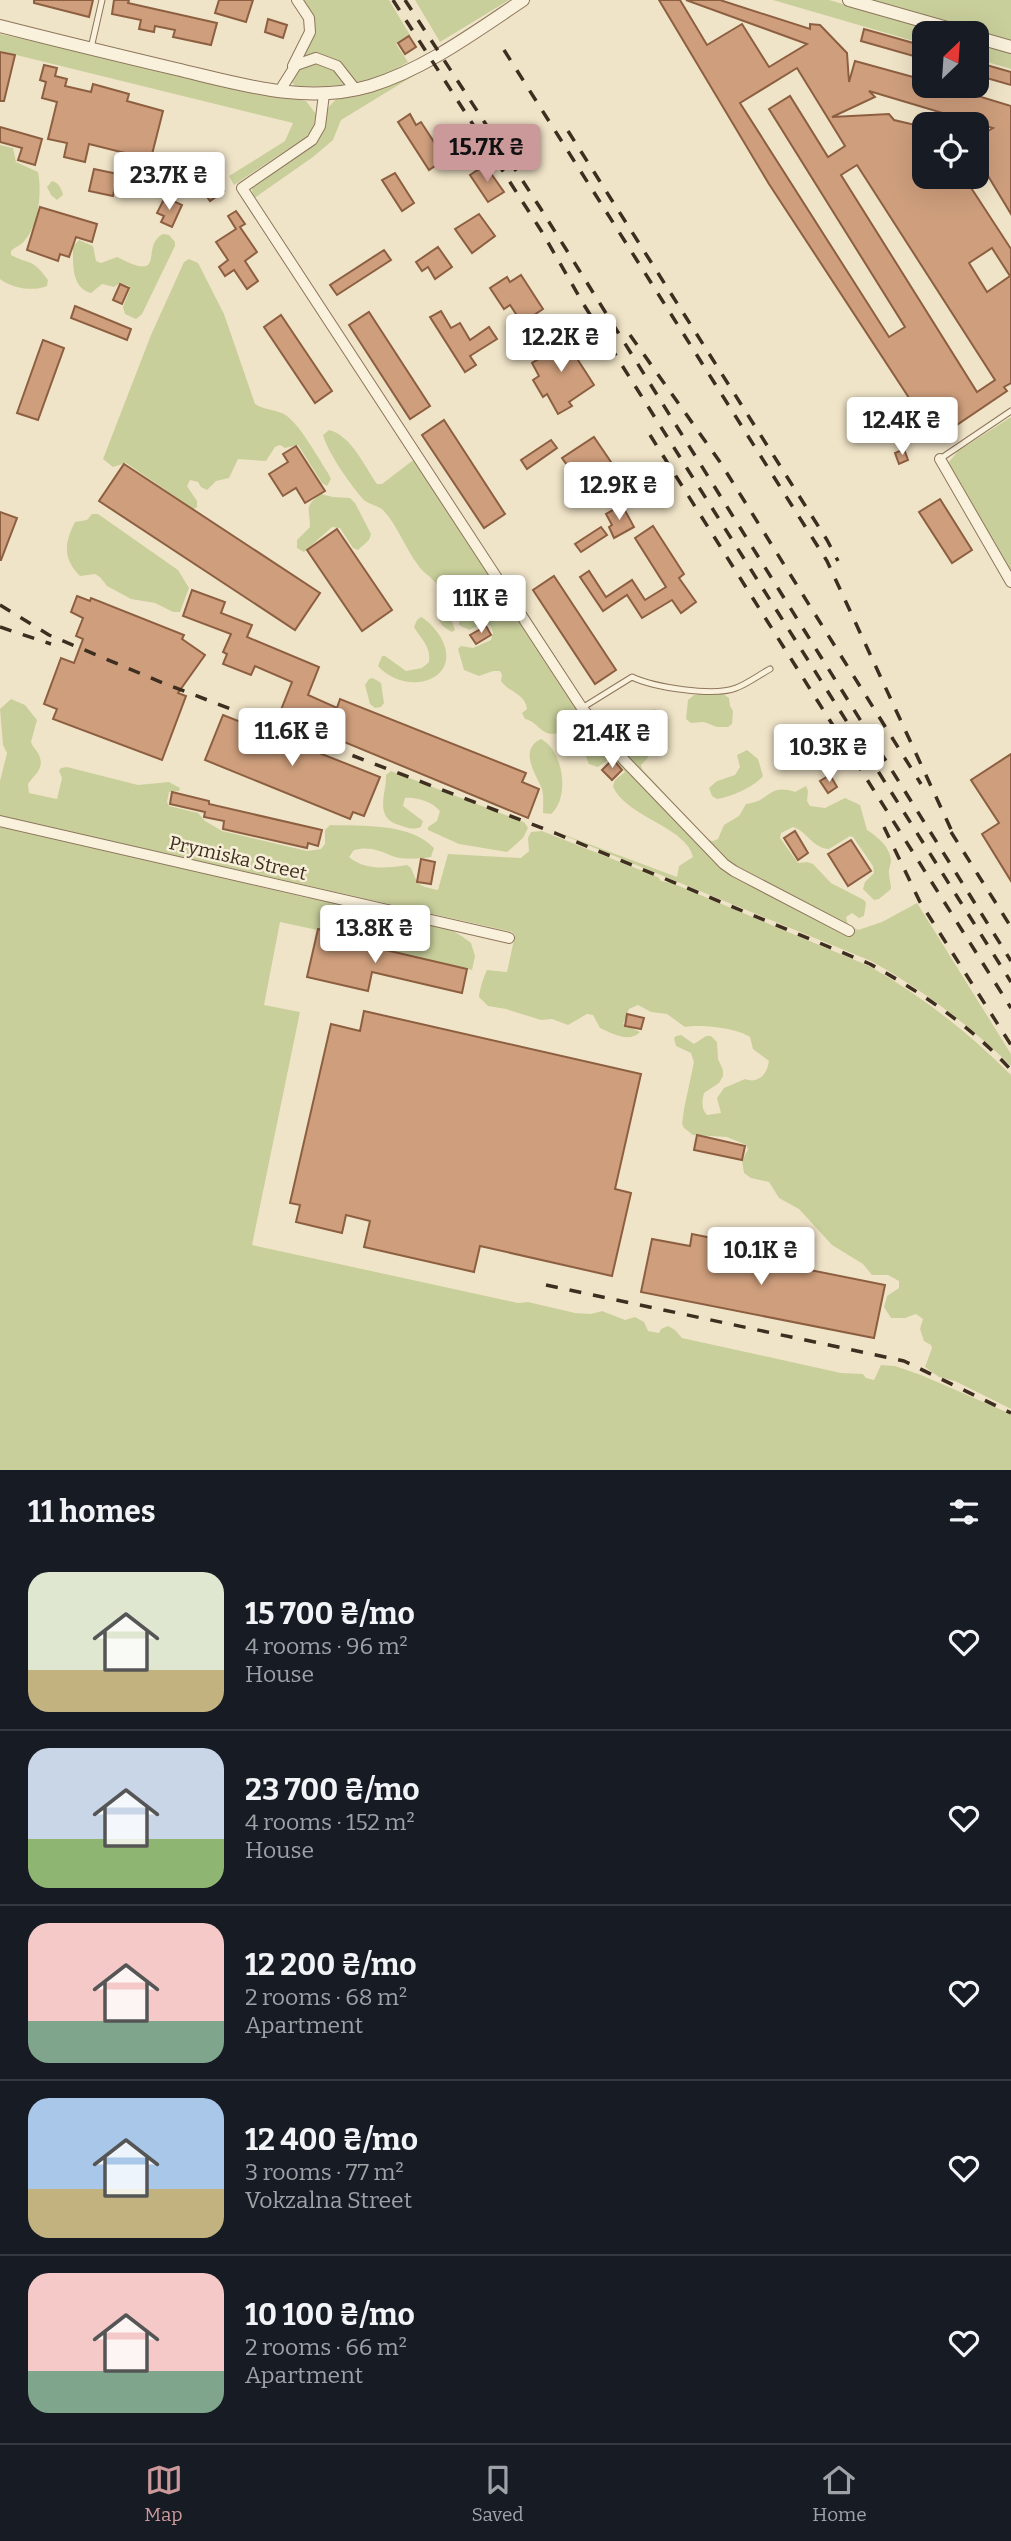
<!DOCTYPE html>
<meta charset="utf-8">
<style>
body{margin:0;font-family:Bitter,serif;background:#242831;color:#f1f3f6;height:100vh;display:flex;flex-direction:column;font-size:26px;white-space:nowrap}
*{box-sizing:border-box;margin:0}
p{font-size:23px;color:#9ea1a6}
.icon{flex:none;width:38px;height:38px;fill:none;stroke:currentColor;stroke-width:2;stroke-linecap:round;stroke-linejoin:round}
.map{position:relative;height:1470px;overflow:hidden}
.panel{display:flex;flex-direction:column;background:#171b24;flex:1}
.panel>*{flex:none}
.needle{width:46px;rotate:25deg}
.controls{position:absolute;left:912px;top:21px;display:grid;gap:14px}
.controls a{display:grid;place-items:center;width:77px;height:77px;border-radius:14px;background:#171b24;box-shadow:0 7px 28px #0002;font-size:35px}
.price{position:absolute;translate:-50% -60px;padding:0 16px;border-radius:7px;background:#fff;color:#222;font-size:23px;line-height:46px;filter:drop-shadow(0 2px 4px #0008)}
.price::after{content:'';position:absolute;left:50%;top:42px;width:21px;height:16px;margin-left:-10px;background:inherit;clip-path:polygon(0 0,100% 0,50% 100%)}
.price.active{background:#cc999b;color:#111}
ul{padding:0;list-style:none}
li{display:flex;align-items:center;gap:21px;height:175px;padding:0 28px}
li+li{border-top:2px solid #363941}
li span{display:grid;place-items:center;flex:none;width:196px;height:140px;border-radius:21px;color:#555}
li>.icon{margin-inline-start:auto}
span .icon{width:84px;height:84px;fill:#fffc;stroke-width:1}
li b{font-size:30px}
h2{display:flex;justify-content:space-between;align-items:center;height:84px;padding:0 28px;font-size:30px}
.menu{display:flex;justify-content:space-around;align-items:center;height:98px;border-top:2px solid #363941;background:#171b24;font-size:19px;color:#9ea1a6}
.menu a{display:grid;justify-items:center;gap:4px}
.menu .active{color:#cc999b}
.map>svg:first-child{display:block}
</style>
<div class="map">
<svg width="1011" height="1470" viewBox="0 0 1011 1470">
<rect width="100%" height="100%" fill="#f0e4c8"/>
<g fill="#c9cf9b">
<path d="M300,0H389L410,35L396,44L408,62C373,84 335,88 295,86L290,80L314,31Z"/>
<path d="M415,0H509L440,42Z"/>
<path d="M773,0H829L944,33H924V44Z"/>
<path d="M871,0H1011V41L881,3Z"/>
<path d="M0,34L306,101L316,114L313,130L309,135L234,185L229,176L285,141L293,123L0,51Z"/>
<path d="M976,43L1011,52V69L977,59Z"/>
<path d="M428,67L341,120L333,140L313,157L253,199L252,189L255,183L324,128L328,108L336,99L358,96L407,78Z"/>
<path d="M0,145L13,148L16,162L38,172C42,192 39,224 25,240C22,245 15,247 11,251V255C32,266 31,257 48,280L47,286C33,292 11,288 0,279Z"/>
<path d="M52,181C58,182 62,189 63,195L57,200L51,195L47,187Z"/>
<path d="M163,234L169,235L175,242V246L142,314L136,319L125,314L123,307L130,289L129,286L120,283L114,287L102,284L91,293C71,288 73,263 73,246L79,240L93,246L96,261L101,263L117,257C169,284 139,246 163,234Z"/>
<path d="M189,259L198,263L224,314L255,404C265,411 278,409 287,416C302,428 317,456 328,473L331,479L327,486L322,483L298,445L285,448L280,445L275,447L266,461L238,459L229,478L216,481L207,490L201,487L198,482L190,480L187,486L197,501V507L194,509L126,463L113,467L103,459L151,335L184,262Z"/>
<path d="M1011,417V576L949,468V462L958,451Z"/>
<path d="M329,430C351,435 365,467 377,484H382L412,461H417L587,711L591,710L599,721L611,726L642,718L654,709L663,714L666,727C655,741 654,754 641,765L642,769L708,840L713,841L718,839L724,825L739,816L746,804C770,802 768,783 795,792L806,786L808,791L807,801L810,806L825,808L845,798L860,805L867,830C878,837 891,848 891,861C891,865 888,869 889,873C889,879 891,882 891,889L879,899L874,900L863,889L865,882L874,873L873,866L853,837L850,836L829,849C812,848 808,832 793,827L781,833L780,838L798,863L807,862L813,864L831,883L864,900L866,903L864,916L859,918L852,913L846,917L848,925L858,930L882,922L917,903L1011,1054V1066C969,1025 923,990 871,961L546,828L677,877L679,866L693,857C687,827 624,816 613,786L615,780L625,772L615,759H609L598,767L589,764C583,751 584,737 570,730C564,730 557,734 552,734C540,733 536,721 525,719L522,713L527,709C525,693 509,693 501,681L502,675L500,671H493L479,676L464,670L458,649L461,646L473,648L491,640L493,633L491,626L484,623L469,630L459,625V619L467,609L464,605L454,600L450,601L448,611L455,630L452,632C425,619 446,601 437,585C432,577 423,573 418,565C405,548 398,526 383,510C377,505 370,505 364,500C351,486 328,453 323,435Z"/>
<path d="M321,494L333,497L350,498L355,503L371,534L369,540L358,550L353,548L340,528L332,527L304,552L297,548V540L310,527C310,508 303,507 321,494Z"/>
<path d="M92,514H98L178,570L189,588L180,612H173L155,603L131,599L107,586L100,577L95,574L80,576C63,559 64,543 75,522L87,520Z"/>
<path d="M421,617C429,621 435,629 440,636C466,680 406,698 378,666L382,656H385L406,671L422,668L429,662C431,645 421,640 414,627L417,620Z"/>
<path d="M373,678L381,683L384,703L381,707L375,708L370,704L365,685L369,679Z"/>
<path d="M701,694H723L729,698L730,706L733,711L732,724L728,727H717L704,722L691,723L686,719L688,700L694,695Z"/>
<path d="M11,699L25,705L37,720L31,742C33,748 39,752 40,758C44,769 33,776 28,784L29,793L57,799L62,778L59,771L61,768L67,767L138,785L169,782L180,788L179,791L169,792L167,802L169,806L198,813L205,821L222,831L307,851L321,849L325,844V830L330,825C362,826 411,823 434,848L431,857C420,859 402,860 392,856C379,850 368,846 354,850L349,857C365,871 389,868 407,865L411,868C419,887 417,885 438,890L448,854L521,858L529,851L528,838L531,832L542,831L658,877L661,881L672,883L869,966C922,996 968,1032 1011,1075V1409L955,1381L939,1377L925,1367L932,1348L931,1345L924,1341L920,1329L923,1319L916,1314L905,1318H891L884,1307L887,1296L899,1288V1281L888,1275H872L863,1264L832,1245L799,1209L779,1198L769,1182L751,1178L744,1173L742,1161L748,1149L746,1145L727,1137L693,1135L684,1128L682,1124L684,1109L694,1062L691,1053L676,1046L674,1038L676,1036L681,1035L694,1044L706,1036H711L717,1042L718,1059L723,1070V1076L719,1083L704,1093C702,1101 701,1109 707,1115L721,1113L717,1098L724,1088L745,1079C758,1084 767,1075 769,1061L753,1049L750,1037C736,1028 702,1024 685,1027L667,1014L651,1012L638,1005L629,1009L623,1024L640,1032C629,1043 613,1034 600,1028L593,1015L587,1014L568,1025L552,1019L541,1020L506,1009L488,1006L479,997C479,992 484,975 487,970L507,972L515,935L512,932L0,816V781L7,753L3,745L0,709Z"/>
<path d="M541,739C564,751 570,798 551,814L543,813C543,805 544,797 542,789C536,774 518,750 541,739Z"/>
<path d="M747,750L758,759L763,776C754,787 731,797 717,799L712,796L709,788L717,781L735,775L740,767L737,755Z"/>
<path d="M391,771L524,822L528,828L523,838L507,852L459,844L428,830V827L437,821L440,811C432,802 417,797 405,798L403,806L423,821L421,827C413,830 407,828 399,825C373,818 387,792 386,775Z"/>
<path d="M0,824L303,897L431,921C444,925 460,934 471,943L475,956L472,970L377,948L378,943L280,922L264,1005L300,1012L252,1245L518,1303L528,1302L575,1313L591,1314L602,1311L625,1320L635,1317L644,1322L648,1331L659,1333L661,1329L668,1326L675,1330L682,1338L841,1373L863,1374L866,1378L874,1380L881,1365L895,1366L921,1375L1011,1414V1470H0Z"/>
</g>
<g fill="#cf9f7d" stroke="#8d5f41" stroke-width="2" fill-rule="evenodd">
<path d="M34,0H93L89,17L34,3Z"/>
<path d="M114,0H129L128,3L217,23L211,45L173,37L175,30L155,26L154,32L139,29L141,20L112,14Z"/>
<path d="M219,0H253L246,22L215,13Z"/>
<path d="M659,0H680L707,45L742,24L769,67L807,44L686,0H720L810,29V24L820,25L847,53L849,82L855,61L924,80V86H945L1011,106V214L976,156V139L985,141L988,131L993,128L869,91L875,97L832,117L889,114L894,120L924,127V177H964L1011,249V383L1004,387L1007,391L936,439L769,184ZM797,68L845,146L828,157L790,96L769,109L905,327L889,337L740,103ZM857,165L995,380L977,392L841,175ZM992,248L1010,276L987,292L969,263Z"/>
<path d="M268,19L287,25L283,38L265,32Z"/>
<path d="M864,29L924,46V59L861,41Z"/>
<path d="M409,36L416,47L405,54L398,43Z"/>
<path d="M0,52L15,55L4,101H0Z"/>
<path d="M976,62L1011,72V85L976,75Z"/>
<path d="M44,65L57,68L55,76L67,79L65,86L91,92L93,84L129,94L127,101L163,111L145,182L119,175L125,153L89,144L85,162L64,157L67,143L48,139L57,102L42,98L46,82L40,80Z"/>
<path d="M410,114L416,125L421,122L445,159L429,170L398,122Z"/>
<path d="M0,127L42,139L35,165L18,160L22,148L0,142Z"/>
<path d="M485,165L504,192L488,202L470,175Z"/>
<path d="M205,166L224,191L210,201L205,194L203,196L190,178Z"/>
<path d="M94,169L118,174L113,196L89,191Z"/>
<path d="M395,173L414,203L402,211L382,180Z"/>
<path d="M164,199L170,202L171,200L182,205L172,227L161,222L164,216L157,213Z"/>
<path d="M40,207L97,224L92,242L76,237L69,257L60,254L58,261L27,250Z"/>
<path d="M236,211L245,224L240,227L257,252L245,261L258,281L247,289L234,270L225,276L219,267L228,260L216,242L236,229L228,216Z"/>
<path d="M479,214L495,236L472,253L455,229Z"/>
<path d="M438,247L452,267L435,279L428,267L422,271L416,262Z"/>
<path d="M384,250L391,260L337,295L330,285Z"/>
<path d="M521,275L543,309L522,323L510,305L504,309L490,288L507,277L510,282Z"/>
<path d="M120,284L129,288L122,304L113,300Z"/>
<path d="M75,306L131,329L127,340L71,318Z"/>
<path d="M441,311L451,328L460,323L470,340L489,327L497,339L470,356L476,365L465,372L430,317Z"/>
<path d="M369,312L430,406L410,419L349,325Z"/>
<path d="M281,315L332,391L315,403L264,327Z"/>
<path d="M558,329L594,385L569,402L572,406L558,414L547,394L543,397L533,380L539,376L532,363L556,349L547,336Z"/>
<path d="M43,340L64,348L38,420L17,413Z"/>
<path d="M444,420L505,514L484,528L422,435Z"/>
<path d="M594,437L613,465L586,483L579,473L575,476L562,458Z"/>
<path d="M551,440L557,448L527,469L521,460Z"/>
<path d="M296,446L325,491L305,503L296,488L283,496L269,474L288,462L283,454Z"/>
<path d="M904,449L908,460L899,464L895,453Z"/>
<path d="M124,464L320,593L295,630L99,501Z"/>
<path d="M940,499L972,550L952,563L919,512Z"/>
<path d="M622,505L634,527L614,538L609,527L612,525L606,514Z"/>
<path d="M0,512L17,518L1,560H0Z"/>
<path d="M653,526L684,574L679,578L696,602L681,613L672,600L642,618L627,595L603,611L580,577L589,571L606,597L632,580L645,600L666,587L635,538Z"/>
<path d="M601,527L607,535L581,552L575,544Z"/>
<path d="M337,529L392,610L362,631L307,550Z"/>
<path d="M554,576L616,670L595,684L533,590Z"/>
<path d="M192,590L225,602L221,613L252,625L247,637L319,667L308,695L337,708L340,699L526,773L522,782L539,789L528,818L279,715L292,682L255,666L251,675L223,664L227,654L223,652L231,634L183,616Z"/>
<path d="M77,596L90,601L91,598L184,635L182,639L205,655L178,693L186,696L162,760L53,719L57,709L44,704L61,658L74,663L83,639L76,636L83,618L71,612Z"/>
<path d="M486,626L491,635L476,644L470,635Z"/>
<path d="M223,715L380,777L364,816L353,812L350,819L205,760Z"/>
<path d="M1011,754V881L982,834L999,823L971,780Z"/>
<path d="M613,759L622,770L612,780L602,770Z"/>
<path d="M830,775L837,787L828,793L820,781Z"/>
<path d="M172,792L209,801V804L322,830L318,846L308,843L307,848L223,829L224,821L204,817L205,812L170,804Z"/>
<path d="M795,831L808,853L798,860L784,838Z"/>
<path d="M851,840L871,871L848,886L828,854Z"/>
<path d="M421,859L435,862L431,884L417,882Z"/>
<path d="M318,929L378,943L377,948L467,969L462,993L372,972L368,991L307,977Z"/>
<path d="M364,1011L641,1074L615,1189L631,1193L612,1276L480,1246L474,1272L364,1247L370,1221L346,1215L342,1233L296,1222L300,1205L290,1203L331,1024L360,1031Z"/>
<path d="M627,1014L644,1018L641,1029L625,1026Z"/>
<path d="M697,1135L745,1146L742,1160L694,1150Z"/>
<path d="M692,1234L722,1240L720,1252L885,1285L874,1338L641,1292L652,1239L690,1246Z"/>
</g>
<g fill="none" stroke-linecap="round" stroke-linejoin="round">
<g stroke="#8d765c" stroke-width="7">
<g id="service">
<path d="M91,48L102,0"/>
<path d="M940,459L1011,411"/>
<path d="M582,708L632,677C653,687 713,697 736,688C747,684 759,675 770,669"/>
</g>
</g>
<g stroke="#8d765c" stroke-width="12">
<g id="minor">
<path d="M293,66L310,32L309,18L297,0"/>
<path d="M279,92L296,65L316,58L337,66L355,89"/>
<path d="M324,94L320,126L312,140L242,188L582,708L624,760L724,864L734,871L849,931"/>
<path d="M940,459L1011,582"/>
<path d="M0,821L509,938"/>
</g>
</g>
<g stroke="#8d765c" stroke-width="14">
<g id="tertiary">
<path d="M849,0L965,33"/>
<path d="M0,26C59,41 117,55 176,69C240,84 305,105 370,86C425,69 475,32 523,0"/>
<path d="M976,37L1011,47"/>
</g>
</g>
<use href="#service" stroke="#faf1dc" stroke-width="5"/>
<use href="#minor" stroke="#faf1dc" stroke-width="10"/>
<use href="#tertiary" stroke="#faf1dc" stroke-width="12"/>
<g stroke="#3d2e20" stroke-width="3.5" stroke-dasharray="12 12" stroke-linecap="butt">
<path d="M393,0L542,232L584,305L1011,982"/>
<path d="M405,0L539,206L1011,961"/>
<path d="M504,50L827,561L955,838"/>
<path d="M568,131L827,540L838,561"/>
<path d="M630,335L720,462L921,784"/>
<path d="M650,435L1011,1008"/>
<path d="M0,605L49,635L163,683L555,833L870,964C921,992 972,1027 1011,1070"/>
<path d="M0,627L51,644"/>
<path d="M884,827L920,902L1011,1045"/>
<path d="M951,832L1011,927"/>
<path d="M546,1285L904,1361L1011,1413"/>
</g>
</g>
<g text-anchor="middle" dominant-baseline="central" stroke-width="5" stroke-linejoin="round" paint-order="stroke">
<g font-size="19" fill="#3d2e20" stroke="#f7eed8">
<text transform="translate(238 858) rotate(13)">Prymiska Street</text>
</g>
</g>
</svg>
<div class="controls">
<a><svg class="needle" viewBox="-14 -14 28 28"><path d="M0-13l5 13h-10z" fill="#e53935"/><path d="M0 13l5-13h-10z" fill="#9ea1a6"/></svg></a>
<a><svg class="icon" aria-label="locate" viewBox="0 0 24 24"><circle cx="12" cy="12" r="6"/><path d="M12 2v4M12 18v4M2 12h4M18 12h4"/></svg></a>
</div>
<b class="price active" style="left:487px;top:184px">15.7K ₴</b>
<b class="price" style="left:169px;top:212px">23.7K ₴</b>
<b class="price" style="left:561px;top:374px">12.2K ₴</b>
<b class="price" style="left:902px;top:457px">12.4K ₴</b>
<b class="price" style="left:619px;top:522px">12.9K ₴</b>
<b class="price" style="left:481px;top:635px">11K ₴</b>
<b class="price" style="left:292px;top:768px">11.6K ₴</b>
<b class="price" style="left:612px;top:770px">21.4K ₴</b>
<b class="price" style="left:829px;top:784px">10.3K ₴</b>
<b class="price" style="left:375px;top:965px">13.8K ₴</b>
<b class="price" style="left:761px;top:1287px">10.1K ₴</b>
</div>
<section class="panel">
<h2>11 homes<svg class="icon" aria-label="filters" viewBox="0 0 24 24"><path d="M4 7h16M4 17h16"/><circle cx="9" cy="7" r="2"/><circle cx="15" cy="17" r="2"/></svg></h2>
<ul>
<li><span style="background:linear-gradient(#dfe7d0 70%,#c2b280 0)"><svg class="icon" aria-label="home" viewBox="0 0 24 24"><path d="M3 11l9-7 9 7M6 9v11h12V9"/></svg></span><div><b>15 700 ₴/mo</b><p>4 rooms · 96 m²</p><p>House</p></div><svg class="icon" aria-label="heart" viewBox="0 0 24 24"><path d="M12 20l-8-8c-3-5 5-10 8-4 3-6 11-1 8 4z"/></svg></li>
<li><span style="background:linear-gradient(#c9d6e8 65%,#8fb573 0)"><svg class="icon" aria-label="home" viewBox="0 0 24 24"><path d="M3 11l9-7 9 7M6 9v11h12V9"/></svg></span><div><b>23 700 ₴/mo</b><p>4 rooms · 152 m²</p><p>House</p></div><svg class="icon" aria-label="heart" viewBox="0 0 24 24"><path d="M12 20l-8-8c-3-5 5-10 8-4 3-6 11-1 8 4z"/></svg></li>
<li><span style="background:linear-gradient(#f6c9c9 70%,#7fa58c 0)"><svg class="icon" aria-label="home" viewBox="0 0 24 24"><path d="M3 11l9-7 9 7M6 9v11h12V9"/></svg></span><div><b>12 200 ₴/mo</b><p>2 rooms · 68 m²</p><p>Apartment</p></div><svg class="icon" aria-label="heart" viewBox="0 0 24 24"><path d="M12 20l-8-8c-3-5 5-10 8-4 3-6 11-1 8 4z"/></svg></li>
<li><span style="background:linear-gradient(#a9c7e8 65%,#c2b280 0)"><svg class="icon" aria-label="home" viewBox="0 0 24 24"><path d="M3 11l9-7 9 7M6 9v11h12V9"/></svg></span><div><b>12 400 ₴/mo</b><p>3 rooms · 77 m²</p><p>Vokzalna Street</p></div><svg class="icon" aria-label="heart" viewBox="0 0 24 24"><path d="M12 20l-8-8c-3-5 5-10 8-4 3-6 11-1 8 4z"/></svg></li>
<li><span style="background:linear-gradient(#f6c9c9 70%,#7fa58c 0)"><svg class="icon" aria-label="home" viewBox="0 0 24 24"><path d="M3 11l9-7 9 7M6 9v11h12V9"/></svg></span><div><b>10 100 ₴/mo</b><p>2 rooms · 66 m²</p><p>Apartment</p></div><svg class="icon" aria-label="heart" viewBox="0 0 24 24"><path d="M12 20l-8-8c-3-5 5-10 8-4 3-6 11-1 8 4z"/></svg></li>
</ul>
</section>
<nav class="menu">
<a class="active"><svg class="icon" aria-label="map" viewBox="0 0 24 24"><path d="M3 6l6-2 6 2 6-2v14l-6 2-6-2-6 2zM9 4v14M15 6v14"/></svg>Map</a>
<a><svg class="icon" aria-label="saved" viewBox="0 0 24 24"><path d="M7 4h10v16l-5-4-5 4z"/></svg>Saved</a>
<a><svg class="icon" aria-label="home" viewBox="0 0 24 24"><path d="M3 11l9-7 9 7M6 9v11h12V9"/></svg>Home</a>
</nav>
